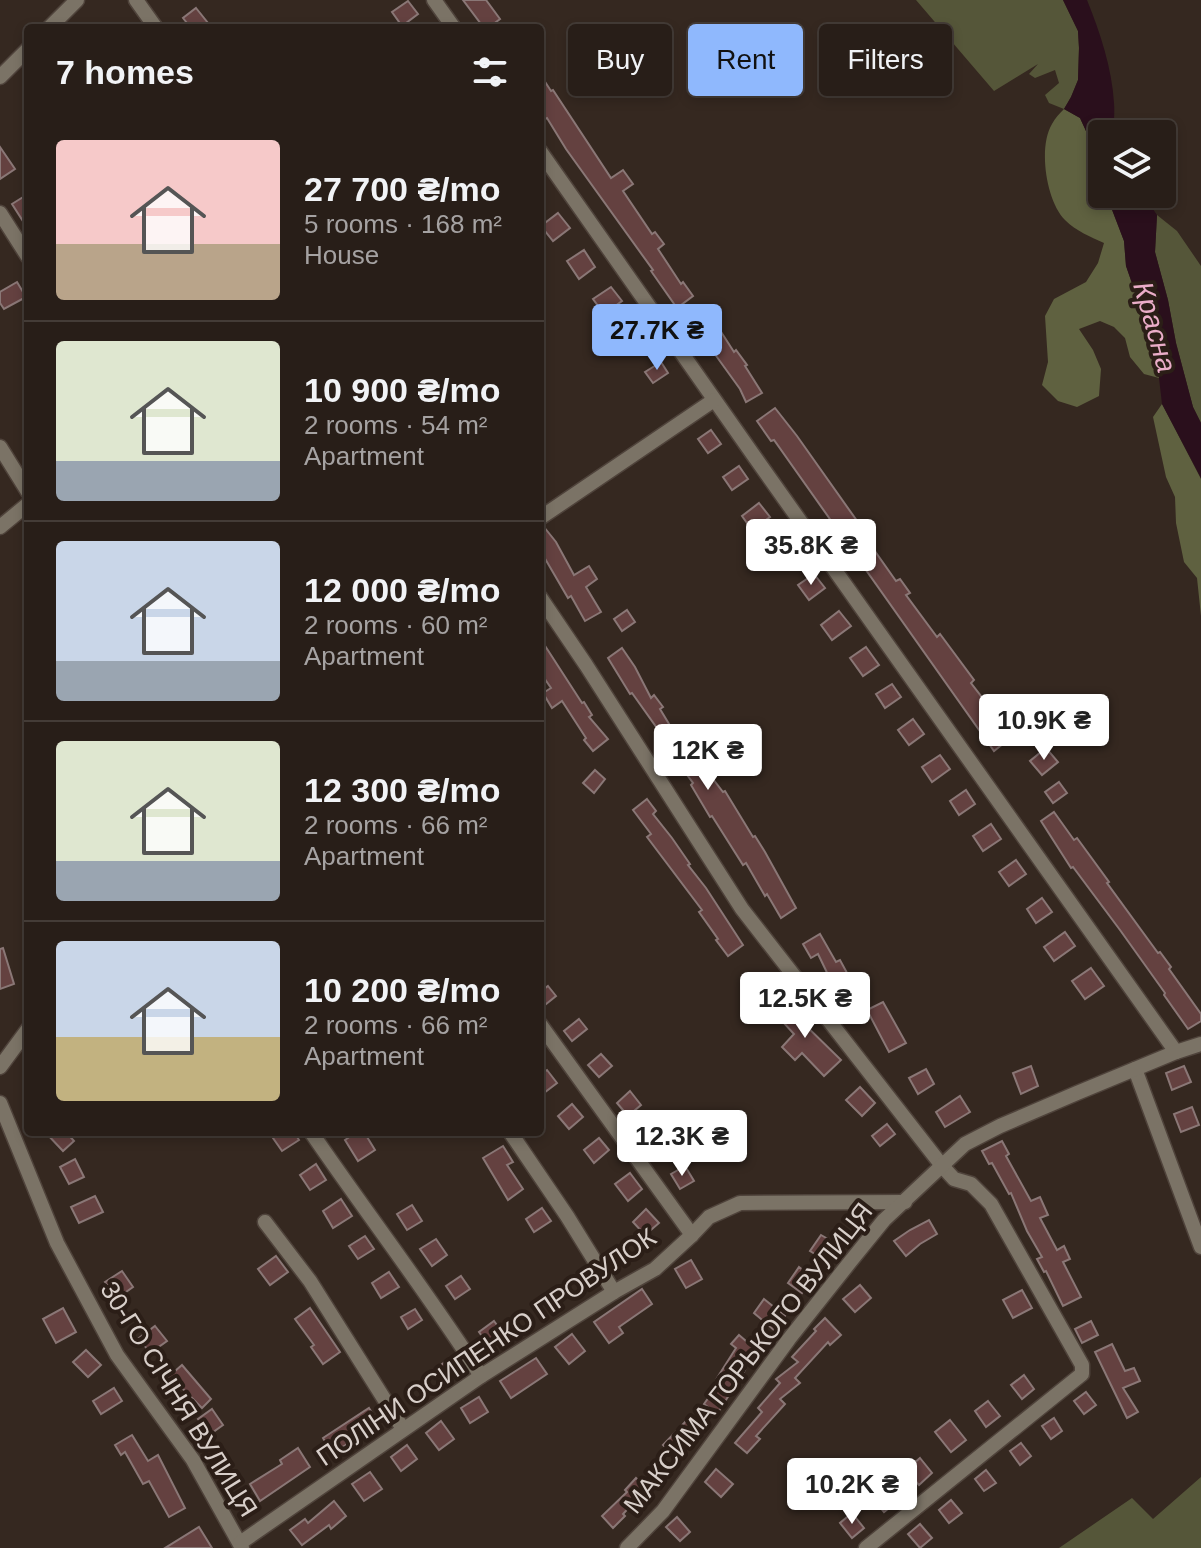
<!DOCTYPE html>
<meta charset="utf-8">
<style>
body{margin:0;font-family:Helvetica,sans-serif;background:#302721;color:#f1f3f6;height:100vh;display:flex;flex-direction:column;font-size:30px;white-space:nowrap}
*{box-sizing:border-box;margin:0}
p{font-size:26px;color:#a5a2a2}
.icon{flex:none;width:44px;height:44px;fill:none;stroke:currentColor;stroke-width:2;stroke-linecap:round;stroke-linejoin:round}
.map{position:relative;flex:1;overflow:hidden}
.side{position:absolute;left:24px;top:24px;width:520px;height:1112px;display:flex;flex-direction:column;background:#281e18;border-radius:8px;box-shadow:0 4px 12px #0003,0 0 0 2px #443c37}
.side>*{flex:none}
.hud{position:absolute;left:568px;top:24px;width:512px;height:72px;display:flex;gap:16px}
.fabs{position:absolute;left:1088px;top:120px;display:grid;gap:16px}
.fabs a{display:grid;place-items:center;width:88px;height:88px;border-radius:8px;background:#281e18;box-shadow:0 4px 12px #0003,0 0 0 2px #443c37;font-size:40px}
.price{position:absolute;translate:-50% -68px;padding:0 18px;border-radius:8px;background:#fff;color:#222;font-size:26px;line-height:52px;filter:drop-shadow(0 2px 4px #0008)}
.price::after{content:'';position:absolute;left:50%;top:48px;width:24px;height:18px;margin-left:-12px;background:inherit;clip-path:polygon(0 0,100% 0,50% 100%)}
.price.active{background:#8fb8fd;color:#111}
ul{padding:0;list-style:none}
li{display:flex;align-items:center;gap:24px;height:200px;padding:0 32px}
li+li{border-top:2px solid #443c37}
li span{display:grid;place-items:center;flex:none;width:224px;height:160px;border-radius:8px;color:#555}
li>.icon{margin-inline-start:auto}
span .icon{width:96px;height:96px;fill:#fffc;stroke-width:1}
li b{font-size:34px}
h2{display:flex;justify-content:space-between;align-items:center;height:96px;padding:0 32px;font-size:34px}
.chip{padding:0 28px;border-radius:8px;background:#281e18;box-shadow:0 4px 12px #0003,0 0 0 2px #443c37;font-size:28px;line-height:72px}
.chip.active{background:#8fb8fd;color:#111}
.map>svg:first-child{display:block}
</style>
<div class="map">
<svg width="1201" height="1548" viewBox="0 0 1201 1548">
<rect width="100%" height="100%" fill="#352820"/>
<g fill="#555639">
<path d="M916,0H1063L1078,31L1079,48L1078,80L1071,97L1064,109L1049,103L1045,95L1059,83L1055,70L1035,78L1029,74L1038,64L994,91Z"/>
<path d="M1157,215L1177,231L1201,266V423L1193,407L1176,343L1168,300L1155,252Z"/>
<path d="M1201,1477V1548H1059L1132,1498L1153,1519Z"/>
</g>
<g fill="#5f6140">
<path d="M1064,109L1080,118L1097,155L1102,194H1106L1124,241L1126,266L1151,338L1159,378L1144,374L1130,357L1125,338L1114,327L1100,321L1079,329L1093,350L1101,369L1099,396L1077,407L1058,401L1042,385L1048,362L1045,316L1054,299L1086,282L1098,263L1104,243C1091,237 1076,231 1065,220C1046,201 1038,147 1052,124C1055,118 1060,113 1064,109Z"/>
<path d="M1162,404L1201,479V616L1197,578L1184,562L1176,523L1175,497L1166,477L1153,417Z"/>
</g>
<g fill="#2a0f1c">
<path d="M1063,0H1087C1100,32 1112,68 1114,103C1115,114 1113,123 1115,134H1102V184L1099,176L1097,155L1080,118L1064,109L1071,97L1078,80L1079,48L1078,31Z"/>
<path d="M1106,194H1143L1157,215L1155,252L1168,300L1176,343L1193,407L1201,423V478L1162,404L1159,378L1151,338L1126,266L1124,241Z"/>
</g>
<g fill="#644140" stroke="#8a7776" stroke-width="2">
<path d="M463,0H486L500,19L488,28H484Z"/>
<path d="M408,1L418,14L402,26L392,12Z"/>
<path d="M196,8L212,28H191L183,18Z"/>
<path d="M540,74L551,91L553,90L611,178L623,170L633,184L623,191L652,234L655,232L664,244L658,249L681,284L683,282L693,296L677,308L651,271L653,270L566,149L547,118L540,122Z"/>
<path d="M0,147L15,169L0,179Z"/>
<path d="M28,194V229L12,204Z"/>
<path d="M558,213L570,228L553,241L541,226Z"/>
<path d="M584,250L595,267L579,279L567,261Z"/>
<path d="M17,282L26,297L4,309L0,303V292Z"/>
<path d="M611,287L622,301L604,314L593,299Z"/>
<path d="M716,324L734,352L736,350L747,365L745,366L762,393L746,402L740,389L709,346L706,348L697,336Z"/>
<path d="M636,325L648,342L632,352L621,335Z"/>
<path d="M661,362L668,373L653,383L645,372Z"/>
<path d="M775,408L797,436L867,535L865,537L896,581L900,579L910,593L906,595L937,637L940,634L974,680L971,683L991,709L989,711L1009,739L994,751L774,440L771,441L757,421Z"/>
<path d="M711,430L721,444L708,453L698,439Z"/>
<path d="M739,466L748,479L732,490L723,477Z"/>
<path d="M759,503L770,517L752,530L742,516Z"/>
<path d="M544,527L556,542L574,575L589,566L597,579L586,587L601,612L585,621L571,596L568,598L540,550V528Z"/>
<path d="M788,538L797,551L780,563L771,550Z"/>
<path d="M814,574L825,588L809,600L798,585Z"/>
<path d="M627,610L635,622L622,631L614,619Z"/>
<path d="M839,611L851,626L832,640L821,625Z"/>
<path d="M540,638L582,703L584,702L592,715L589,717L608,739L593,751L584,740L586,738L562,701L552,708L543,693L551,688L540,672Z"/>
<path d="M866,647L879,665L863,676L850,658Z"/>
<path d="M622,648L635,667L651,698L654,695L663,707L660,709L686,752L690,749L723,792L725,791L753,837L755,836L765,852L796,908L781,918L767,894L765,896L746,863L743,865L712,816L710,817L691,785L693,783L665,745L663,746L656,734L659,731L632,693L630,694L608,658Z"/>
<path d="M892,684L901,697L885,708L876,694Z"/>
<path d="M913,719L924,734L909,745L898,730Z"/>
<path d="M1046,748L1058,762L1042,775L1030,761Z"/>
<path d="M940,755L950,769L932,782L922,767Z"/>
<path d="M595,770L605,779L594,793L583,783Z"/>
<path d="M1059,782L1067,793L1053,803L1045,792Z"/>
<path d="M966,790L975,804L959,815L950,801Z"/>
<path d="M647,799L656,811L653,814L672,838L690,864L688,865L706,888L743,945L728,956L716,940L718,939L699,912L702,910L647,837L651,834L633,810Z"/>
<path d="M1054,812L1074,840L1077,838L1109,882L1107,883L1158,953L1160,952L1171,967L1169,969L1201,1014V1021L1188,1029L1164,995L1165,993L1120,930L1073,867L1071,868L1041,821Z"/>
<path d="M991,824L1001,839L983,851L973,836Z"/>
<path d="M1016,860L1026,874L1009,886L999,872Z"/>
<path d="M1042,898L1052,912L1036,923L1027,909Z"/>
<path d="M1065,932L1075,946L1054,961L1044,947Z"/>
<path d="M820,934L836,962L840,960L853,984L857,981L866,995L850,1006L835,982L832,983L818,954L811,958L803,944Z"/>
<path d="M3,948L14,984L0,989V949Z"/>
<path d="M1091,968L1104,986L1085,999L1072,981Z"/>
<path d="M548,986L556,996L540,1009V992Z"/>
<path d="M784,998L799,1013L796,1016L841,1060L824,1076L802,1053L795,1060L782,1047L794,1034L772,1010Z"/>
<path d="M883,1002L906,1043L889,1052L867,1010Z"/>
<path d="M579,1019L587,1029L572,1041L564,1031Z"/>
<path d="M601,1054L612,1066L599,1077L588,1065Z"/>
<path d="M1031,1066L1038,1086L1021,1094L1013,1073Z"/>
<path d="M1184,1066L1191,1082L1172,1090L1166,1073Z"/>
<path d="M926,1069L934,1084L918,1094L909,1078Z"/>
<path d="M547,1070L557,1083L540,1096V1075Z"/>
<path d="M860,1087L875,1103L862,1116L846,1100Z"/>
<path d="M630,1091L641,1105L628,1116L617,1103Z"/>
<path d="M960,1096L970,1112L945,1127L936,1112Z"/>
<path d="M572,1104L583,1117L569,1129L558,1116Z"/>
<path d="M1192,1107L1199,1125L1181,1132L1174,1114Z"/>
<path d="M887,1124L895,1134L880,1146L872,1136Z"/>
<path d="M656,1126L667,1141L654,1151L643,1136Z"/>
<path d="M45,1132H66L74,1141L63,1151Z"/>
<path d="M283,1132H294L299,1140L282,1151L273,1138Z"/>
<path d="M357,1132H364L375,1150L358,1161L345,1140Z"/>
<path d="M599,1138L609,1150L594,1163L584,1150Z"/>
<path d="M1002,1141L1009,1154L1006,1156L1031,1201L1040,1197L1048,1215L1040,1218L1057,1250L1064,1246L1070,1259L1063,1262L1081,1297L1063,1306L1046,1271L1044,1272L1037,1259L1042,1257L1027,1231L1011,1193L1009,1194L992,1163L989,1164L982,1151Z"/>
<path d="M503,1146L513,1162L507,1165L523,1189L508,1200L483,1158Z"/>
<path d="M75,1159L84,1177L69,1184L60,1167Z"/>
<path d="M316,1164L326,1180L310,1190L300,1175Z"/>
<path d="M685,1166L694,1181L680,1189L671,1174Z"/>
<path d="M630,1173L642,1189L628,1201L615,1184Z"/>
<path d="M95,1196L103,1212L79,1223L71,1207Z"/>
<path d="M341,1199L352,1216L333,1228L323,1211Z"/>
<path d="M412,1205L422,1221L407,1230L397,1214Z"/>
<path d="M542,1208L551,1221L534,1232L526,1219Z"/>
<path d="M646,1209L659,1223L645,1235L633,1222Z"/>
<path d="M929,1220L937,1234L920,1244L906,1256L894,1241L910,1230Z"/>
<path d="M821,1235L835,1243L825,1260L810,1251Z"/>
<path d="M365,1236L374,1249L358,1259L349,1246Z"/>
<path d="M436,1239L447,1255L432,1266L420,1249Z"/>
<path d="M276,1256L288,1272L270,1285L258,1269Z"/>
<path d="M691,1260L702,1279L686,1288L675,1269Z"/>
<path d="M799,1267L813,1278L802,1293L788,1283Z"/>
<path d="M122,1271L133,1287L116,1299L105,1282Z"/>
<path d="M389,1272L399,1287L381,1298L372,1283Z"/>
<path d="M461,1276L470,1289L455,1299L446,1286Z"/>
<path d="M860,1285L871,1298L855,1312L843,1299Z"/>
<path d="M642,1289L652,1304L619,1327L623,1333L609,1343L594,1322Z"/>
<path d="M1022,1290L1032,1308L1013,1318L1003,1300Z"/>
<path d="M764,1299L785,1316L774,1330L754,1313Z"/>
<path d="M63,1308L76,1332L56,1343L43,1319Z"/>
<path d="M310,1308L340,1352L323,1364L311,1347L314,1345L295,1319Z"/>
<path d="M415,1309L422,1320L408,1329L401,1317Z"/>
<path d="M825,1318L841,1335L830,1345L828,1342L795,1378L800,1383L780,1399L785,1404L756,1436L760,1439L747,1453L735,1443L762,1412L758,1408L780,1383L776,1379L798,1362L792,1357L816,1331L814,1329Z"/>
<path d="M494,1321L505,1336L490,1347L479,1332Z"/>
<path d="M1091,1321L1098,1335L1082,1343L1075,1329Z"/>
<path d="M155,1326L167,1341L150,1353L139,1338Z"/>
<path d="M572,1334L585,1351L569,1364L555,1347Z"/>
<path d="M739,1335L753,1347L737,1364L745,1370L717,1414L704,1404L721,1380L717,1378L736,1348L731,1344Z"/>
<path d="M1112,1344L1125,1371L1134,1368L1140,1381L1123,1388L1138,1412L1127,1418L1095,1352Z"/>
<path d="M86,1350L101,1365L88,1377L73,1362Z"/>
<path d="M536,1358L547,1374L511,1398L500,1381Z"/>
<path d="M449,1359L459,1373L444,1385L433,1371Z"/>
<path d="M182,1365L211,1399L202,1408L182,1388L178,1391L167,1378Z"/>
<path d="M1024,1375L1034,1389L1022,1399L1011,1385Z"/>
<path d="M114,1388L122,1401L101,1414L93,1401Z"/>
<path d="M1086,1392L1096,1405L1084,1414L1074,1401Z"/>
<path d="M479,1397L488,1412L470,1423L461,1408Z"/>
<path d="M988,1401L1000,1416L986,1427L975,1411Z"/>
<path d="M369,1408L380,1425L332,1453L323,1438Z"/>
<path d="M212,1409L223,1425L209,1435L198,1419Z"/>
<path d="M690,1417L703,1430L676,1457L663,1445Z"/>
<path d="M1054,1418L1062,1431L1051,1439L1042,1426Z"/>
<path d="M950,1420L966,1440L951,1452L935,1432Z"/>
<path d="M441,1421L454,1439L439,1450L426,1433Z"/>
<path d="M132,1435L148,1461L158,1455L185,1508L169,1517L149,1481L143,1484L125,1452L121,1455L115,1445Z"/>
<path d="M1021,1443L1031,1456L1020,1465L1010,1451Z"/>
<path d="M407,1445L417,1459L401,1471L391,1457Z"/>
<path d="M298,1448L310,1467L260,1501L250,1484L282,1464L280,1460Z"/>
<path d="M920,1458L932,1473L919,1485L906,1470Z"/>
<path d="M716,1469L733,1484L721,1497L705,1482Z"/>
<path d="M986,1470L996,1483L984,1491L975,1479Z"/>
<path d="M370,1472L382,1489L364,1501L352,1484Z"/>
<path d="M636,1478L647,1488L623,1514L625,1516L613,1528L602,1516L627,1492L625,1490Z"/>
<path d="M886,1482L900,1499L884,1512L870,1495Z"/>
<path d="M951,1500L962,1513L949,1523L939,1510Z"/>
<path d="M334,1501L346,1516L331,1529L329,1525L302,1545L290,1530L305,1519L308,1523Z"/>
<path d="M852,1513L864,1528L852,1538L840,1523Z"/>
<path d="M677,1517L690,1532L680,1541L666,1527Z"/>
<path d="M920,1524L932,1538L920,1548L908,1534Z"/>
<path d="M199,1527L212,1548H165Z"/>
</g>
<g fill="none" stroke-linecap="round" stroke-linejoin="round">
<g stroke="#4f433b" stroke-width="17">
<g id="minor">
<path d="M136,0L156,28"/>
<path d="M434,0L454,28"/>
<path d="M49,28L77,0"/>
<path d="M0,77L28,49"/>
<path d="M540,151L754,456L1176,1052"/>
<path d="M0,213L28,257"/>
<path d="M0,447L28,492"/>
<path d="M540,518L714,400"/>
<path d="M0,527L28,504"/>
<path d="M540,597L586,665L742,909L943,1167L954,1179L971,1184L991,1204L1082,1365V1374L866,1548"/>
<path d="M540,1024L692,1235"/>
<path d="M0,1067L28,1029"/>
<path d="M1135,1069L1201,1247"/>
<path d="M0,1103L57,1243L117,1355L193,1460L242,1548"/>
<path d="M311,1132C367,1214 428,1293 481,1376"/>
<path d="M510,1132L567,1216L614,1292"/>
<path d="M265,1222L310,1281L403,1429"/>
<path d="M240,1543L481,1376L614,1292L655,1269L692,1235L709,1217L740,1203L905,1202"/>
<path d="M627,1548L663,1511L789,1339L850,1262L884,1220L965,1144L1000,1126L1077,1093L1176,1052L1201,1044"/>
</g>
</g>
<use href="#minor" stroke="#7b7366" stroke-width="14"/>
</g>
<g text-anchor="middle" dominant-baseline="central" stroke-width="8" stroke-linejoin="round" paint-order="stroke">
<g font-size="26" fill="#d8cfca" stroke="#2b1e17">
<text transform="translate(486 1347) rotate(-34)">ПОЛІНИ ОСИПЕНКО ПРОВУЛОК</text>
<text transform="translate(748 1358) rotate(-52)">МАКСИМА ГОРЬКОГО ВУЛИЦЯ</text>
<text transform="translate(179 1399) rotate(58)">30-ГО СІЧНЯ ВУЛИЦЯ</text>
</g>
<g font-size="28" font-style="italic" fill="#eaadc8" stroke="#2b1e17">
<text transform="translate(1155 327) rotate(74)">Красна</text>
</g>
</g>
</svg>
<div class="fabs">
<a><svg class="icon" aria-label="layers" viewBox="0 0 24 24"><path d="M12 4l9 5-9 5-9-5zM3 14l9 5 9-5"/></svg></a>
</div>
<b class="price active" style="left:657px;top:372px">27.7K ₴</b>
<b class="price" style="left:811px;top:587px">35.8K ₴</b>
<b class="price" style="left:1044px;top:762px">10.9K ₴</b>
<b class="price" style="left:708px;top:792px">12K ₴</b>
<b class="price" style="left:805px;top:1040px">12.5K ₴</b>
<b class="price" style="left:682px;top:1178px">12.3K ₴</b>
<b class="price" style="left:852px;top:1526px">10.2K ₴</b>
<div class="hud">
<a class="chip">Buy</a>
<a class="chip active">Rent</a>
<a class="chip">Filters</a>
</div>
<section class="side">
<h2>7 homes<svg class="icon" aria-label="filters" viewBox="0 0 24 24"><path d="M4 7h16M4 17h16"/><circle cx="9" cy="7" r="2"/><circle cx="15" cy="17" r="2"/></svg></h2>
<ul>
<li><span style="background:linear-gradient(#f6c9c9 65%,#b9a48a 0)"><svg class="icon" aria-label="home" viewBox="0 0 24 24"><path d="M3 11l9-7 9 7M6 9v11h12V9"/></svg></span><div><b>27 700 ₴/mo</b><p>5 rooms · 168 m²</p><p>House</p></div></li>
<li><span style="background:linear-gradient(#dfe7d0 75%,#9aa5b1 0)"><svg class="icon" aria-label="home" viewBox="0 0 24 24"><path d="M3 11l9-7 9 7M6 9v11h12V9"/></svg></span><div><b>10 900 ₴/mo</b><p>2 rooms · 54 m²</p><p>Apartment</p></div></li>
<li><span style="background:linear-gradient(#c9d6e8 75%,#9aa5b1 0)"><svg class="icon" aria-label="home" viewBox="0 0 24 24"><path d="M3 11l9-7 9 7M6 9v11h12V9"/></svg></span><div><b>12 000 ₴/mo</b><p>2 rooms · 60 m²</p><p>Apartment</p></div></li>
<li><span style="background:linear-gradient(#dfe7d0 75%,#9aa5b1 0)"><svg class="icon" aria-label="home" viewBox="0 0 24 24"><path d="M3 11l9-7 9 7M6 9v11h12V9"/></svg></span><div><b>12 300 ₴/mo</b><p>2 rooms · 66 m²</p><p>Apartment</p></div></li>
<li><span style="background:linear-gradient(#c9d6e8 60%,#c2b280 0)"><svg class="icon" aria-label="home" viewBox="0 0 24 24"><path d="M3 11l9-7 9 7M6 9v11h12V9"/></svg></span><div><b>10 200 ₴/mo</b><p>2 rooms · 66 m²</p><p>Apartment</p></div></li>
</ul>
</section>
</div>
